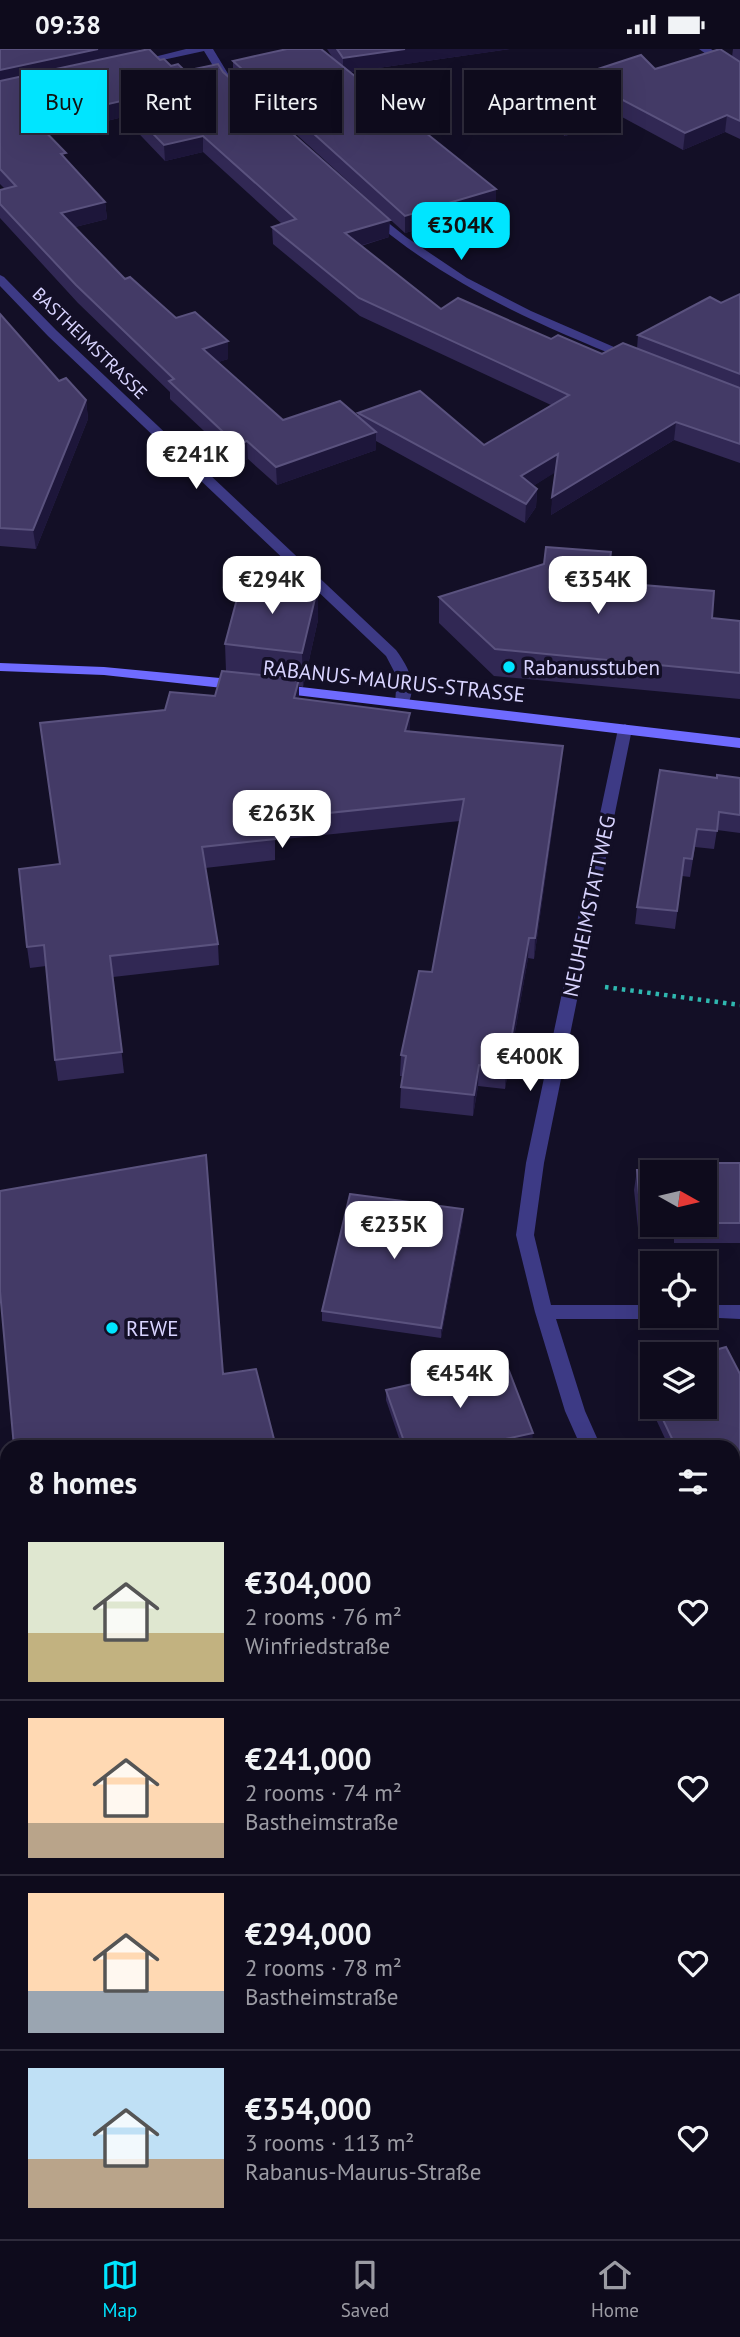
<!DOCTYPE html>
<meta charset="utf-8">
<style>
body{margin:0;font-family:"PT Sans",sans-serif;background:#1c1929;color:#f1f3f6;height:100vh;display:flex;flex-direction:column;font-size:26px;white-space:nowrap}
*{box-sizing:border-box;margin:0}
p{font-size:23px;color:#9b9ba3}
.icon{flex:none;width:38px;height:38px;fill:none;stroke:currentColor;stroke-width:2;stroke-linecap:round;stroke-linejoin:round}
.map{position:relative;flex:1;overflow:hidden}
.sheet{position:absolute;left:0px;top:1391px;width:740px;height:800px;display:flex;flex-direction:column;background:#0e0b1c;border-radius:21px 21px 0 0;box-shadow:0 7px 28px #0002,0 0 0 2px #2e2b3b}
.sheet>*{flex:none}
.hud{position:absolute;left:21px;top:21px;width:698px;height:63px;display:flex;gap:14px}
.needle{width:46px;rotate:98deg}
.buttons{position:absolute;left:640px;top:1111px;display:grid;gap:14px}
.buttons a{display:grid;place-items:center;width:77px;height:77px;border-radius:0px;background:#0e0b1c;box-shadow:0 7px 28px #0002,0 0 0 2px #2e2b3b;font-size:35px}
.price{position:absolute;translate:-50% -60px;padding:0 16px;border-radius:14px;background:#fff;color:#222;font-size:23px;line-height:46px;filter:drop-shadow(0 2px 4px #0008)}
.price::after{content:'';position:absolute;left:50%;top:42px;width:21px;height:16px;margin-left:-10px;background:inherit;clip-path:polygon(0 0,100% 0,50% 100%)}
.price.on{background:#00e5ff;color:#111}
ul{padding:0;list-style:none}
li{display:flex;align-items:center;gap:21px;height:175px;padding:0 28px}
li+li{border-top:2px solid #2e2b3b}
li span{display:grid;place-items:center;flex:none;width:196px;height:140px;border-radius:0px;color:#555}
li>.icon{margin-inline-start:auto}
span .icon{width:84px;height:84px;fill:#fffc;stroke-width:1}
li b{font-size:30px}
h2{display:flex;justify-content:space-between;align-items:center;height:84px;padding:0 28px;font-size:30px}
.pill{padding:0 24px;border-radius:0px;background:#0e0b1c;box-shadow:0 7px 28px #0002,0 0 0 2px #2e2b3b;font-size:24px;line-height:63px}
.pill.on{background:#00e5ff;color:#111}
.status{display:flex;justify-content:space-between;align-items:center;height:49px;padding:0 35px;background:#0e0b1c;direction:ltr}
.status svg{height:19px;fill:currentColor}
.tabs{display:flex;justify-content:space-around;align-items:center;height:98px;border-top:2px solid #2e2b3b;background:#0e0b1c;font-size:19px;color:#9b9ba3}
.tabs a{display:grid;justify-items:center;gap:4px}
.tabs .on{color:#00e5ff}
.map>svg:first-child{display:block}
</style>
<div class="status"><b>09:38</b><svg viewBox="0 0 49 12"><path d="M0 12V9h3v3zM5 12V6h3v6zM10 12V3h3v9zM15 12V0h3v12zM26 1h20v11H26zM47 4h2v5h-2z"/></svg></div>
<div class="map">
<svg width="740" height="2190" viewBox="0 0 740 2190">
<rect width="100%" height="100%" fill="#130f26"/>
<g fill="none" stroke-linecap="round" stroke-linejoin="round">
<path stroke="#2fb8b0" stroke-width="4.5" stroke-dasharray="3.5 5" stroke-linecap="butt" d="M605,938L740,956"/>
<g fill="#3d3a85" fill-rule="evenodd">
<path d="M186,0H213L233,33L232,35H224L204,2L135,17L130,14Z"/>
<path d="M699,0H711L740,21V29Z"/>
<path d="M368,164H376L406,188L467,229L531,262L637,308L627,311C531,273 448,235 368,168Z"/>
<path d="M0,226L4,228L56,281L396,601C409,619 418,636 407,657H397L395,654L397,628L386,607L48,287L0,237Z"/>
<path d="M625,675L632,680L544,1114L534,1186L551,1256H653V1267H660L653,1270H556L585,1362L601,1398H581L565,1362L535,1263L516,1186L526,1114L618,680Z"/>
<path d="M705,1256H740V1270L698,1268L705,1267Z"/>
<path d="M733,1711L740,1714V1746L733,1744Z"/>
</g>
<g fill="#6f6bff" fill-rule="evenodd">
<path d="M0,614L104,618L241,631L248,636L241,641L104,626L0,622Z"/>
<path d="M275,635L740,689V699L270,643L268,640L270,637Z"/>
</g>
</g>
<g fill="#312854" fill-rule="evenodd">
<path d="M0,0H140V2L171,17L185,22L223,23L389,188L361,197L441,260L602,305L637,300L638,286L721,254L740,245V414L674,391L551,466L555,423L533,437L537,440L536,458L525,474L376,392V401L277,436L248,410L238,414L170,350V343L78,254L0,169V141L5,140L0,135ZM123,68L165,112L203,103L282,175L272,178L273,195L360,267L551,356L484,396L358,364V368L283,371L218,313L228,310V292L176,269L125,230L75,178L107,170L105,153L67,111L49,86Z"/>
<path d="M327,0H510L350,23L496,157L405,184L233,28V12L334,11Z"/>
<path d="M733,0H740V90L725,83L683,101L622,68L565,87L523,60L524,44L655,20L732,8Z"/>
<path d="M0,265L59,332L86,351L88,370L36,500L0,497Z"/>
<path d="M608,534L712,569L740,572V650L494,627L439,574V548Z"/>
<path d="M318,537V571L303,638L299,637V650L410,664V682L561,718L534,910L528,909L505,1040L478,1037L473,1067L400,1059L401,1038L403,1027H400L401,1006L432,923L460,772L275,791V811L205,819L218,895L219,916L113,928L124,1024L58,1032L55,1011L46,917L30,919L27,898L165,661L215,647L226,622L225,595Z"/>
<path d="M717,729H740V784L717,781L714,800L695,798L690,828L682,827L675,880L635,875L637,858Z"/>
<path d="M659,1114H740V1194H674V1189H639L634,1141L637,1121H658ZM653,1124H705V1176H653Z"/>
<path d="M463,1170L441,1289L322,1272V1262Z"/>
<path d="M653,1317V1358H705L740,1325V1561L733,1547V1398H669L638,1332L640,1320Z"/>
<path d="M386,1341L532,1394L513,1398H402L386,1351Z"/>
<path d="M722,2184H733L740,2190H724Z"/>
</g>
<g fill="#1d163a">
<path d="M98,0H140L141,7L0,38V21Z"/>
<path d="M405,0H510L343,24V9Z"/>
<path d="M623,51L622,68L565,87L566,70Z"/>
<path d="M121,52L123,68L37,89L35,72Z"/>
<path d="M727,66L725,83L683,101L685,84Z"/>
<path d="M203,87V103L165,112L164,96Z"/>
<path d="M496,140V157L405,184V167Z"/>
<path d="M105,153L107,170L63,181L61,164Z"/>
<path d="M390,171L389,188L345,201V184Z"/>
<path d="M228,292V310L204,318L203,300Z"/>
<path d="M86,351L88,370L36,500L33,481Z"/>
<path d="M676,373L674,391L551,466L552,448Z"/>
<path d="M376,383V401L277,436L276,418Z"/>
<path d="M247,392L248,410L238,414L237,396Z"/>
<path d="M558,405L556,423L520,445L521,427Z"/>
<path d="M537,440L536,458L525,474L526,455Z"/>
<path d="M318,537V571L303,638L302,604Z"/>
<path d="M299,630V651L294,649Z"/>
<path d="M410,664V685L405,682Z"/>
<path d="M563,697L561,718L534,910L535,889Z"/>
<path d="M529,889L528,909L505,1040L506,1019Z"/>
<path d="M479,1016L478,1037L473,1067L474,1046Z"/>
<path d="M463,1160V1170L441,1289V1279Z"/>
<path d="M533,1384L532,1394L513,1398H470Z"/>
<path d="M439,2184H465L441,2190H431V2186Z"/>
</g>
<g fill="#433a66" stroke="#5a527e" stroke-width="2">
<path d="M0,0H98L0,21Z"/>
<path d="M149,0L160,11L164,10L171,17L178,15L185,22L218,15L223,23L390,171L345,184L441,260L458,249L551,290L558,286L602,305L623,294L740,339V395L676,373L552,448L558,405L521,427L537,440L526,455L358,364L420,342L484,396L569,346L359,249L272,178L296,170L203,87L164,96L121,52L35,72L66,104L61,105L105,153L61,164L125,230L130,228L176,269L195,263L228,292L203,300L283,371L340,352L376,383L276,418L247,392L237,396L169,332L174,330L76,236L0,155V141L16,137L0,120V32Z"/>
<path d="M287,0H321L496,140L405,167L233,12Z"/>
<path d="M337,0H405L343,9Z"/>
<path d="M720,0L740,13V72L727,66L685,84L623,51L566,70L524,44L641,6L655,20Z"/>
<path d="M740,245V325L638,286L710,248L721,254Z"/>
<path d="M0,265L59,332L66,329L86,351L33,481L0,479Z"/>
<path d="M546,498L611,503L607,533L714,542L712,569L740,572V624L495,600L439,548L544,515Z"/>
<path d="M242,531L318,537L302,604L225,595Z"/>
<path d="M222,622L299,630L294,649L410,664L405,682L563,697L535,889H529L506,1019L479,1016L474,1046L401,1038L406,1007L401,1006L419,922L432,923L464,750L271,770L275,790L202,798L218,895L110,907L122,1003L55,1011L44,896L27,898L19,820L60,815L40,674L165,661L170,643L215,647Z"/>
<path d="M660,721L717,729V726L740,729V766L719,763L717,782L697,780L692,810L684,809L677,862L637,858Z"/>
<path d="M206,1106L223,1325L256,1320L276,1398H14L0,1242V1142Z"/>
<path d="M659,1114H740V1174H705V1124H653V1170H641L637,1121H660Z"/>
<path d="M350,1145L463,1160L441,1279L322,1262Z"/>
<path d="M726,1298L740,1325V1545L733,1530V1398H676L657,1358H705V1306H697Z"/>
<path d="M506,1314L533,1384L470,1398H406L386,1341Z"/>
<path d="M653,1317V1349L640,1320Z"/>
<path d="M740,1986V2190H729L727,2184H733V1988Z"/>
<path d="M193,2184H439L431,2186L432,2190H194Z"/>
</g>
<g fill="#00e5ff" stroke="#130f26" stroke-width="2.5">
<circle cx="509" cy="618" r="7"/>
<circle cx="112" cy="1279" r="7"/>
</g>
<g text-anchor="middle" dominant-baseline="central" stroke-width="7" stroke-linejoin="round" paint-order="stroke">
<g font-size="18" fill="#d9d4ff" stroke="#130f26">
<text transform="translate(90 294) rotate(44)">BASTHEIMSTRASSE</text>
</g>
<g font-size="21" fill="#d9d4ff" stroke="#130f26" text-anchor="start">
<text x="523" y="618">Rabanusstuben</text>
<text x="126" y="1279">REWE</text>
</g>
<g font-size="21" fill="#d9d4ff" stroke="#130f26">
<text transform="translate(394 632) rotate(6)">RABANUS-MAURUS-STRASSE</text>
<text transform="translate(589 857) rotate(-78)">NEUHEIMSTATTWEG</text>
</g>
</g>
</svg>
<div class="buttons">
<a><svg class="needle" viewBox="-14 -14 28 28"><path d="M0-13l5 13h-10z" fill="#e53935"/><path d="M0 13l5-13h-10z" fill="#9b9ba3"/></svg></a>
<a><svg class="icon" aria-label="locate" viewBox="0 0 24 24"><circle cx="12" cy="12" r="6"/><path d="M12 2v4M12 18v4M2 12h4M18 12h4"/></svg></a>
<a><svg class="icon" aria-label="layers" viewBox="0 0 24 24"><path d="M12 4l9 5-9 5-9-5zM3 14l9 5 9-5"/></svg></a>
</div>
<b class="price on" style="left:461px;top:213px">€304K</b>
<b class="price" style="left:196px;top:442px">€241K</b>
<b class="price" style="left:272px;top:567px">€294K</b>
<b class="price" style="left:598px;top:567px">€354K</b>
<b class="price" style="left:282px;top:801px">€263K</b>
<b class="price" style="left:530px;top:1044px">€400K</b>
<b class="price" style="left:394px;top:1212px">€235K</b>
<b class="price" style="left:460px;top:1361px">€454K</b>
<div class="hud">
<a class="pill on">Buy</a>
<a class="pill">Rent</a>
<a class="pill">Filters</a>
<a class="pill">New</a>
<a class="pill">Apartment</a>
</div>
<section class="sheet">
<h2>8 homes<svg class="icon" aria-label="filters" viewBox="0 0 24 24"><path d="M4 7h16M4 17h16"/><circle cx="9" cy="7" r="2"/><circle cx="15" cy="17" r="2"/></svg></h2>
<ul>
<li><span style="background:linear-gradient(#dfe7d0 65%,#c2b280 0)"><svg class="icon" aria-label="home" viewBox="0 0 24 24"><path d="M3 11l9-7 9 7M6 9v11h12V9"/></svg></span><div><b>€304,000</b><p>2 rooms · 76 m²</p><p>Winfriedstraße</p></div><svg class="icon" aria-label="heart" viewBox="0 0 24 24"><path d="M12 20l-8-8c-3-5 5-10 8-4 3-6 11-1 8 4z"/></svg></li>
<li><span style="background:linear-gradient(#ffd9b3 75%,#b9a48a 0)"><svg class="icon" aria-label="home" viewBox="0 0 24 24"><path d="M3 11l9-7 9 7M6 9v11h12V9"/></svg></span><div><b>€241,000</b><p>2 rooms · 74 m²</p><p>Bastheimstraße</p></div><svg class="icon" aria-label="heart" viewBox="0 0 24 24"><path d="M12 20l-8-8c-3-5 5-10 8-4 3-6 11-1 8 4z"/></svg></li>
<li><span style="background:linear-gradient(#ffd9b3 70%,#9aa5b1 0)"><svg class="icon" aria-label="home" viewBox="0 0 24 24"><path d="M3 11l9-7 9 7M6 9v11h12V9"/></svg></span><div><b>€294,000</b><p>2 rooms · 78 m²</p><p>Bastheimstraße</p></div><svg class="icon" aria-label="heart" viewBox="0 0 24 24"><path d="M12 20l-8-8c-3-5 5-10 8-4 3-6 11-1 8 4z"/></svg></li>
<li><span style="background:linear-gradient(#bfe0f5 65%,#b9a48a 0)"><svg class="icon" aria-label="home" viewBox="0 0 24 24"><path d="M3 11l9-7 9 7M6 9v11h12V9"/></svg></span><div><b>€354,000</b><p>3 rooms · 113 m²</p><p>Rabanus-Maurus-Straße</p></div><svg class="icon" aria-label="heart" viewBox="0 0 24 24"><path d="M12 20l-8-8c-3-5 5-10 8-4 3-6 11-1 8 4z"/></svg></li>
</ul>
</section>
</div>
<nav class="tabs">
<a class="on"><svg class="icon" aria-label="map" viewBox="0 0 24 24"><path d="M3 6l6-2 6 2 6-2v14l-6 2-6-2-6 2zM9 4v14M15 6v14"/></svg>Map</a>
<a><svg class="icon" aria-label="saved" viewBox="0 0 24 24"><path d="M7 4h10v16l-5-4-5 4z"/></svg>Saved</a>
<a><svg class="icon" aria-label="home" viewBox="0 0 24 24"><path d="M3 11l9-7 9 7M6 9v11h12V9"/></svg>Home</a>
</nav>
